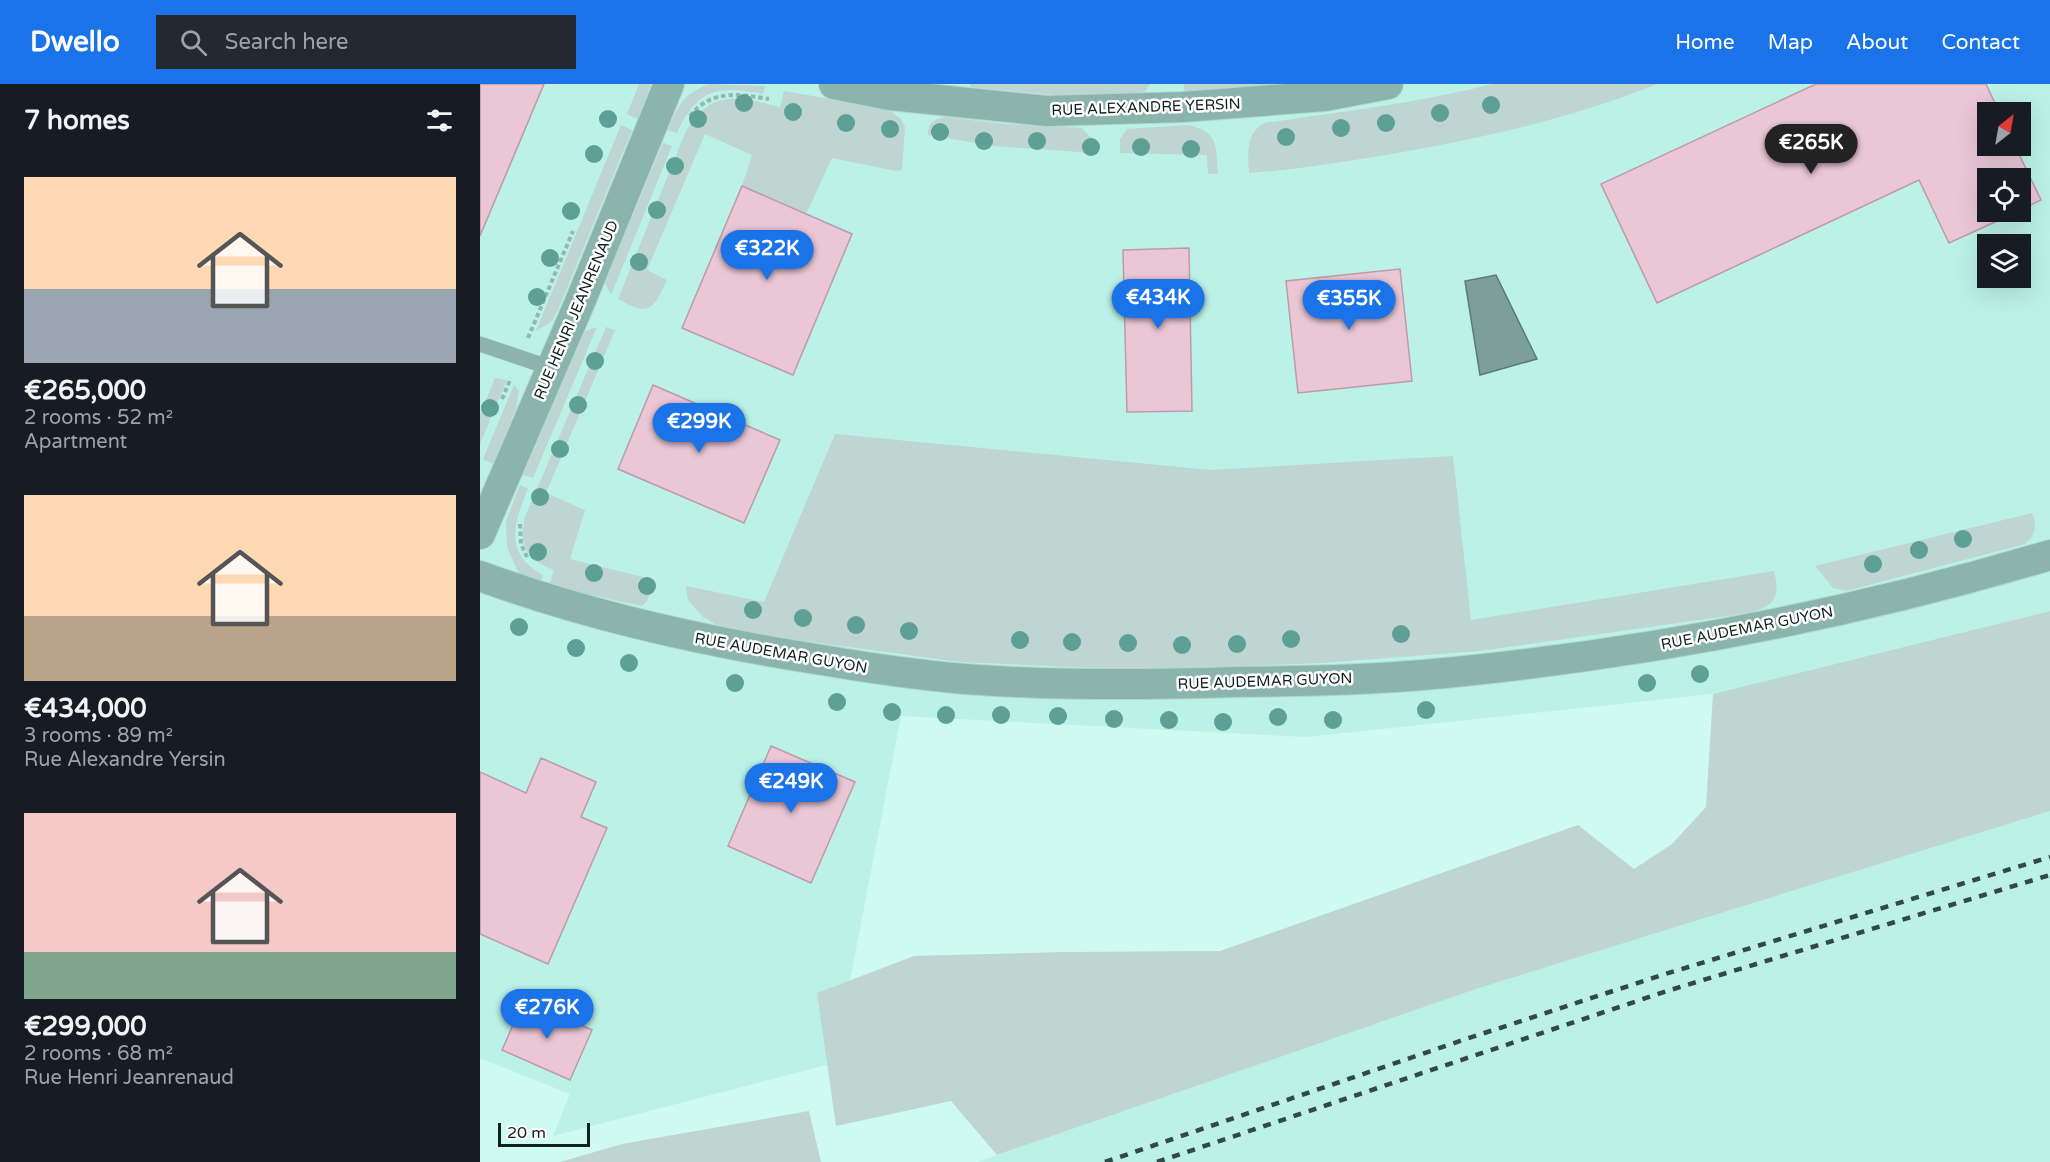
<!DOCTYPE html>
<meta charset="utf-8">
<style>
body{margin:0;font-family:"Varela Round",sans-serif;background:#242831;color:#f1f3f6;height:100vh;display:flex;flex-direction:column;font-size:22px;white-space:nowrap}
*{box-sizing:border-box;margin:0}
p{font-size:20px;color:#9ea1a6}
.icon{flex:none;width:33px;height:33px;fill:none;stroke:currentColor;stroke-width:2;stroke-linecap:round;stroke-linejoin:round}
.map{position:relative;flex:1;overflow:hidden}
.sheet{display:flex;flex-direction:column;background:#171b24;width:480px}
.sheet>*{flex:none}
.needle{width:39px;rotate:31deg}
.fabs{position:absolute;left:1497px;top:18px;display:grid;gap:12px}
.fabs a{display:grid;place-items:center;width:54px;height:54px;border-radius:0px;background:#171b24;box-shadow:0 6px 24px #0002;font-size:30px}
.scale{position:absolute;left:18px;bottom:15px;width:92px;box-sizing:border-box;padding-left:6px;border:3px solid #0f201d;border-top:0;font-size:16px;line-height:21px;white-space:nowrap;color:#0f201d;-webkit-text-stroke:4px #fff;paint-order:stroke}
.price{position:absolute;translate:-50% -51px;padding:0 14px;border-radius:21px;background:#1a73e8;color:#fff;font-size:20px;line-height:39px;filter:drop-shadow(0 2px 3px #0008)}
.price::after{content:'';position:absolute;left:50%;top:36px;width:18px;height:14px;margin-left:-9px;background:inherit;clip-path:polygon(0 0,100% 0,50% 100%)}
.price.active{background:#222;color:#fff}
ul{padding:0;list-style:none}
li{display:grid;align-content:center;gap:12px;height:318px;padding:0 24px}
li span{display:grid;place-items:center;height:186px;border-radius:0px;color:#555}
li>.icon{margin-inline-start:auto}
span .icon{width:108px;height:108px;fill:#fffc;stroke-width:1}
li b{font-size:26px}
h2{display:flex;justify-content:space-between;align-items:center;height:72px;padding:0 24px;font-size:26px}
header{display:flex;align-items:center;gap:36px;box-sizing:border-box;height:84px;padding:0 30px;background:#1a73e8;color:#fff}
header strong{font-size:28px}
nav{display:flex;gap:33px;margin-inline-start:auto;font-size:21px}
.search{width:420px;height:54px;background:#242831;display:flex;align-items:center;gap:15px;box-sizing:border-box;padding:0 21px;border-radius:0px;color:#9ea1a6;font-size:22px}
main{display:flex;flex:1;min-height:0}
.map>svg:first-child{display:block}
</style>
<header>
<strong>Dwello</strong>
<div class="search"><svg class="icon" aria-label="search" viewBox="0 0 24 24"><circle cx="10" cy="10" r="6"/><path d="M15 15l6 6"/></svg>Search here</div>
<nav><a>Home</a><a>Map</a><a>About</a><a>Contact</a></nav>
</header>
<main>
<section class="sheet">
<h2>7 homes<svg class="icon" aria-label="filters" viewBox="0 0 24 24"><path d="M4 7h16M4 17h16"/><circle cx="9" cy="7" r="2"/><circle cx="15" cy="17" r="2"/></svg></h2>
<ul>
<li><span style="background:linear-gradient(#ffd9b3 60%,#9aa5b1 0)"><svg class="icon" aria-label="home" viewBox="0 0 24 24"><path d="M3 11l9-7 9 7M6 9v11h12V9"/></svg></span><div><b>€265,000</b><p>2 rooms · 52 m²</p><p>Apartment</p></div></li>
<li><span style="background:linear-gradient(#ffd9b3 65%,#b9a48a 0)"><svg class="icon" aria-label="home" viewBox="0 0 24 24"><path d="M3 11l9-7 9 7M6 9v11h12V9"/></svg></span><div><b>€434,000</b><p>3 rooms · 89 m²</p><p>Rue Alexandre Yersin</p></div></li>
<li><span style="background:linear-gradient(#f6c9c9 75%,#7fa58c 0)"><svg class="icon" aria-label="home" viewBox="0 0 24 24"><path d="M3 11l9-7 9 7M6 9v11h12V9"/></svg></span><div><b>€299,000</b><p>2 rooms · 68 m²</p><p>Rue Henri Jeanrenaud</p></div></li>
</ul>
</section>
<div class="map">
<svg width="1570" height="1078" viewBox="0 0 1570 1078">
<rect width="100%" height="100%" fill="#cefaf2"/>
<g fill="#bbf1e7" fill-rule="evenodd">
<path d="M0,0H1570V527L1233,610L826,653L421,632L354,979L73,1052L90,1010L0,974ZM1508,28H1540V62H1508ZM1508,94H1540V128H1508ZM1508,160H1540V194H1508Z"/>
<path d="M1570,727V1078H498L996,905Z"/>
</g>
<g fill="#bed5d1">
<path d="M159,0H171L158,35L147,30Z"/>
<path d="M230,0L285,2L283,10C237,1 217,5 197,49L188,46C197,22 205,8 230,0Z"/>
<path d="M490,0H670L664,9L658,11H574L490,3Z"/>
<path d="M704,0H831L705,11Z"/>
<path d="M1013,0H1177C1088,36 994,56 900,72C856,79 813,86 769,89C768,69 765,51 784,39C861,28 937,19 1013,0Z"/>
<path d="M304,7L407,25L421,35L425,43L422,86L416,87L352,74L326,130L262,102L272,71L225,50L167,186L187,196C173,226 169,233 138,215L206,47C231,5 258,12 300,23Z"/>
<path d="M466,33L524,40L602,44L612,55L613,69L514,62L448,51C448,38 455,35 466,33Z"/>
<path d="M141,41L152,46L78,226L71,238L56,247Z"/>
<path d="M709,41C739,48 736,63 738,90H728L727,71L640,69V55L647,45Z"/>
<path d="M183,59L192,62L131,211L125,198Z"/>
<path d="M117,243L53,394L43,391L105,247Z"/>
<path d="M126,243L135,246L66,409L105,426L90,475L175,496L167,517L162,522L69,502L74,486C48,476 38,462 45,433Z"/>
<path d="M15,294L27,296L0,360V331Z"/>
<path d="M34,301L39,307L36,325L13,380L3,375Z"/>
<path d="M355,350L731,386L973,372L991,536L1294,487C1301,514 1294,522 1269,529L999,567L842,579L660,586L480,578L272,550L238,542L223,533L208,516L206,502L284,518Z"/>
<path d="M40,401L48,405C34,438 23,470 63,491L61,500L43,493L38,488L27,463L26,437Z"/>
<path d="M1552,429C1557,442 1556,451 1545,460L1366,507L1353,504L1335,482Z"/>
<path d="M1570,527V727L996,905L517,1071L471,1017L356,1042L337,909L434,872L584,868L740,867L1098,741L1154,785L1192,760L1226,723L1233,610Z"/>
<path d="M329,1027L341,1078H80L142,1060Z"/>
</g>
<path fill="#7ca099" stroke="#5b7a74" stroke-width="1.5" d="M1016,191L1057,275L1000,291L985,197Z"/>
<g fill="#ebc7d6" stroke="#bd9ba9" stroke-width="1.5">
<path d="M0,0H64L0,152Z"/>
<path d="M1336,0H1506L1519,28H1508V62H1535L1561,116L1540,126V94H1508V128H1537L1469,159L1439,96L1177,219L1121,100Z"/>
<path d="M262,102L372,150L313,291L202,244Z"/>
<path d="M709,164L712,327L647,328L643,166Z"/>
<path d="M920,185L932,297L818,309L806,197Z"/>
<path d="M173,301L300,356L264,439L138,385Z"/>
<path d="M291,662L375,698L331,799L248,762Z"/>
<path d="M61,674L116,698L101,733L127,744L68,880L0,850V688L46,709Z"/>
<path d="M44,916L112,946L90,996L22,966Z"/>
</g>
<g fill="none" stroke-linecap="round" stroke-linejoin="round">
<g stroke="#afd7d0" stroke-width="16">
<path id="service" d="M0,260L71,284"/>
</g>
<g stroke="#afd7d0" stroke-width="32">
<g id="minor">
<path d="M354,0L410,11L567,27L703,23L845,12L908,0"/>
<path d="M0,450L100,218L189,0"/>
<path d="M0,492C111,533 225,558 342,576C389,584 437,591 485,595C575,602 666,601 757,598C826,597 896,596 965,589C1170,569 1373,530 1570,471"/>
</g>
</g>
<g stroke="#94b8b1" stroke-width="4" stroke-dasharray="4.5 3" stroke-linecap="butt">
<path d="M210,32C231,5 260,10 289,15"/>
<path d="M48,254L93,147"/>
<path d="M22,315L31,294"/>
<path d="M40,440L41,460L48,475"/>
</g>
<use href="#service" stroke="#8bb4ac" stroke-width="15"/>
<use href="#minor" stroke="#8bb4ac" stroke-width="30"/>
<g stroke="#334945" stroke-width="4.5" stroke-dasharray="8 8" stroke-linecap="butt">
<path d="M625,1078L983,956L1182,891L1570,773"/>
<path d="M677,1078L1187,907L1570,791"/>
</g>
</g>
<g fill="#5e9f96">
<circle cx="264" cy="19" r="9"/>
<circle cx="1011" cy="21" r="9"/>
<circle cx="313" cy="28" r="9"/>
<circle cx="960" cy="29" r="9"/>
<circle cx="128" cy="35" r="9"/>
<circle cx="218" cy="35" r="9"/>
<circle cx="366" cy="39" r="9"/>
<circle cx="906" cy="39" r="9"/>
<circle cx="861" cy="44" r="9"/>
<circle cx="410" cy="45" r="9"/>
<circle cx="460" cy="48" r="9"/>
<circle cx="806" cy="53" r="9"/>
<circle cx="504" cy="57" r="9"/>
<circle cx="557" cy="57" r="9"/>
<circle cx="611" cy="63" r="9"/>
<circle cx="661" cy="63" r="9"/>
<circle cx="711" cy="65" r="9"/>
<circle cx="114" cy="70" r="9"/>
<circle cx="195" cy="82" r="9"/>
<circle cx="177" cy="126" r="9"/>
<circle cx="91" cy="127" r="9"/>
<circle cx="70" cy="174" r="9"/>
<circle cx="159" cy="178" r="9"/>
<circle cx="57" cy="213" r="9"/>
<circle cx="115" cy="277" r="9"/>
<circle cx="98" cy="321" r="9"/>
<circle cx="10" cy="324" r="9"/>
<circle cx="80" cy="365" r="9"/>
<circle cx="60" cy="413" r="9"/>
<circle cx="1483" cy="455" r="9"/>
<circle cx="1439" cy="466" r="9"/>
<circle cx="58" cy="468" r="9"/>
<circle cx="1393" cy="480" r="9"/>
<circle cx="114" cy="489" r="9"/>
<circle cx="167" cy="502" r="9"/>
<circle cx="273" cy="526" r="9"/>
<circle cx="323" cy="534" r="9"/>
<circle cx="376" cy="541" r="9"/>
<circle cx="39" cy="543" r="9"/>
<circle cx="429" cy="547" r="9"/>
<circle cx="921" cy="550" r="9"/>
<circle cx="811" cy="555" r="9"/>
<circle cx="540" cy="556" r="9"/>
<circle cx="592" cy="558" r="9"/>
<circle cx="648" cy="559" r="9"/>
<circle cx="757" cy="560" r="9"/>
<circle cx="702" cy="561" r="9"/>
<circle cx="96" cy="564" r="9"/>
<circle cx="149" cy="579" r="9"/>
<circle cx="1220" cy="590" r="9"/>
<circle cx="255" cy="599" r="9"/>
<circle cx="1167" cy="599" r="9"/>
<circle cx="357" cy="618" r="9"/>
<circle cx="946" cy="626" r="9"/>
<circle cx="412" cy="628" r="9"/>
<circle cx="466" cy="631" r="9"/>
<circle cx="521" cy="631" r="9"/>
<circle cx="578" cy="632" r="9"/>
<circle cx="798" cy="633" r="9"/>
<circle cx="634" cy="635" r="9"/>
<circle cx="689" cy="636" r="9"/>
<circle cx="853" cy="636" r="9"/>
<circle cx="743" cy="638" r="9"/>
</g>
<g text-anchor="middle" dominant-baseline="central" stroke-width="5" stroke-linejoin="round" paint-order="stroke">
<g font-size="15" fill="#0f201d" stroke="#fff">
<text transform="translate(666 23) rotate(-2)">RUE ALEXANDRE YERSIN</text>
<text transform="translate(96 226) rotate(-67)">RUE HENRI JEANRENAUD</text>
<text transform="translate(1267 544) rotate(-11)">RUE AUDEMAR GUYON</text>
<text transform="translate(301 569) rotate(10)">RUE AUDEMAR GUYON</text>
<text transform="translate(785 597) rotate(-2)">RUE AUDEMAR GUYON</text>
</g>
</g>
</svg>
<div class="fabs">
<a><svg class="needle" viewBox="-14 -14 28 28"><path d="M0-13l5 13h-10z" fill="#e53935"/><path d="M0 13l5-13h-10z" fill="#9ea1a6"/></svg></a>
<a><svg class="icon" aria-label="locate" viewBox="0 0 24 24"><circle cx="12" cy="12" r="6"/><path d="M12 2v4M12 18v4M2 12h4M18 12h4"/></svg></a>
<a><svg class="icon" aria-label="layers" viewBox="0 0 24 24"><path d="M12 4l9 5-9 5-9-5zM3 14l9 5 9-5"/></svg></a>
</div>
<div class="scale">20 m</div>
<b class="price active" style="left:1331px;top:91px">€265K</b>
<b class="price" style="left:287px;top:197px">€322K</b>
<b class="price" style="left:678px;top:246px">€434K</b>
<b class="price" style="left:869px;top:247px">€355K</b>
<b class="price" style="left:219px;top:370px">€299K</b>
<b class="price" style="left:311px;top:730px">€249K</b>
<b class="price" style="left:67px;top:956px">€276K</b>
</div>
</main>
